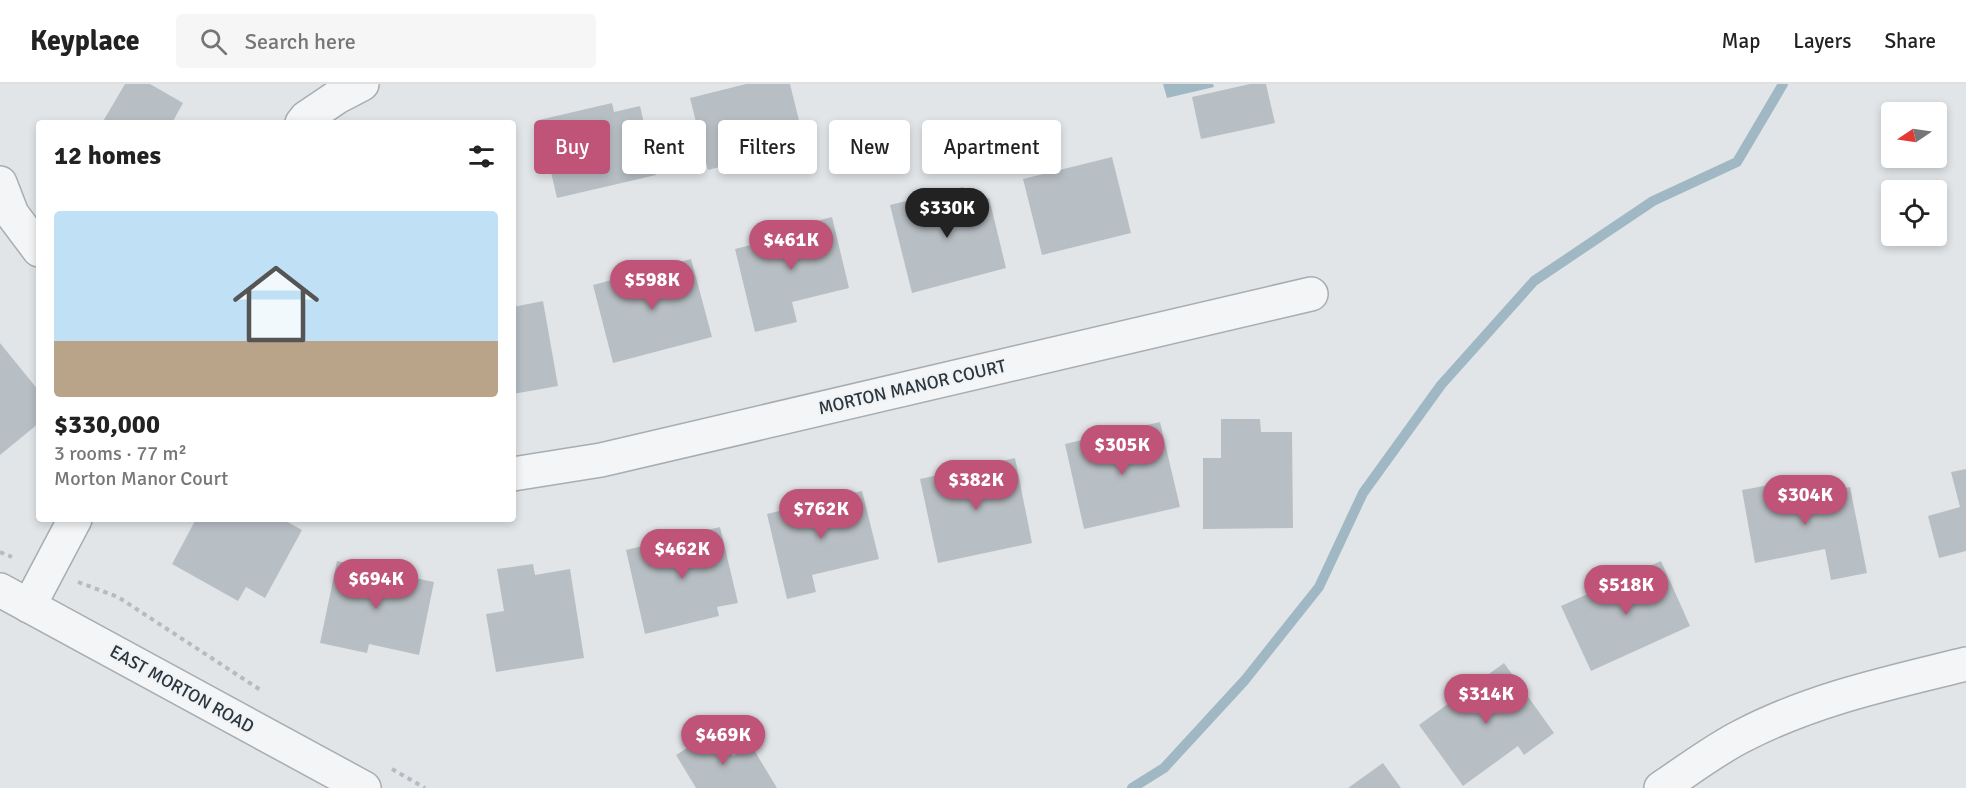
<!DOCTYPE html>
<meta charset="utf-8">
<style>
body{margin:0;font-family:Signika,sans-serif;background:#f6f6f6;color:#222;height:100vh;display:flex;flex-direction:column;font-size:22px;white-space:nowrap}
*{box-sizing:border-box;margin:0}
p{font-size:20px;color:#767676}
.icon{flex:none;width:33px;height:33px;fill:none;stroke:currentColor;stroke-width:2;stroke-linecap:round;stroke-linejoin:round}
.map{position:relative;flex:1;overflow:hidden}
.sheet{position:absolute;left:36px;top:36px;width:480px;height:402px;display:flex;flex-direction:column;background:#fff;border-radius:6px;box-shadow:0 3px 9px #0003}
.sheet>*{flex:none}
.hud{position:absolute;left:534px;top:36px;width:570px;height:54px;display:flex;gap:12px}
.needle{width:39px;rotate:257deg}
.buttons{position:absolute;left:1881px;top:18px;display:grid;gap:12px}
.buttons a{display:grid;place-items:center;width:66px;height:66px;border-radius:6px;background:#fff;box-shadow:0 3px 9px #0003;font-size:30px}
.price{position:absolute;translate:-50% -51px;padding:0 14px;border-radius:21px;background:#bf5378;color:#fff;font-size:20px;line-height:39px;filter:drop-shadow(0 2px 3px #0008)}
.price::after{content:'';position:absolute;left:50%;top:36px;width:18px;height:14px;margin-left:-9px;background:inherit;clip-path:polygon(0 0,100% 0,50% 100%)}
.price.active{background:#222;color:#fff}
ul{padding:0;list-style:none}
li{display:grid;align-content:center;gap:12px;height:318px;padding:0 18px}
li span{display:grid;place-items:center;height:186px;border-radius:6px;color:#555}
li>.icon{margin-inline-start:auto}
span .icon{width:108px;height:108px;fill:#fffc;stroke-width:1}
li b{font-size:26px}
h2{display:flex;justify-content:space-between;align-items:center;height:72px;padding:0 18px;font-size:26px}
.chip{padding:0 21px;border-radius:6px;background:#fff;box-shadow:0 3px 9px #0003;font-size:21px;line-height:54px}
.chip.active{background:#bf5378;color:#fff}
header{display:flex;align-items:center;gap:36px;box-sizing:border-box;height:84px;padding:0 30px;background:#fff;border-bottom:2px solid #e0e0e0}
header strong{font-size:28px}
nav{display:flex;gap:33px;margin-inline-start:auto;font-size:21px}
.search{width:420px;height:54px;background:#f6f6f6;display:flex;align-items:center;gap:15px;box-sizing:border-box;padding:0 21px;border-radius:6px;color:#767676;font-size:22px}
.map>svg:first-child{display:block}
</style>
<header>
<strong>Keyplace</strong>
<div class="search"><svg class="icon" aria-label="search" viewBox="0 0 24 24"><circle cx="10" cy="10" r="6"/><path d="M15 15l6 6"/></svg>Search here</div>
<nav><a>Map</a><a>Layers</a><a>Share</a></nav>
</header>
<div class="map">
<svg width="1966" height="704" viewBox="0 0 1966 704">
<rect width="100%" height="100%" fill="#e1e5e8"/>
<path fill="#a0b8c4" d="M1163,0H1213L1214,3L1167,14Z"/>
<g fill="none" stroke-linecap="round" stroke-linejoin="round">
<path stroke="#a0b8c4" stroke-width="10" d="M1132,704L1164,684L1245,596L1319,503L1363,409L1441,301L1534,197L1653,117L1737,78L1783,0"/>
</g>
<g fill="#b8bfc4">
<path d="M125,0H150L183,19L172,39H102Z"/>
<path d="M746,0H790L805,61L708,86L690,14Z"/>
<path d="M1250,0H1266L1275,39L1201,55L1192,13Z"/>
<path d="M612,19L614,28L640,22L656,91L557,114L539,36Z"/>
<path d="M1112,73L1131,149L1042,171L1023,95Z"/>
<path d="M963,103L967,120L989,114L1006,184L912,209L890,121Z"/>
<path d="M832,133L849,204L792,218L797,238L755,248L735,165L777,154L776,147Z"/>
<path d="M691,175L712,253L613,279L593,201Z"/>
<path d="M543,217L558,302L513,310V223Z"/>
<path d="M0,259L39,307V339L0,371Z"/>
<path d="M1221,335H1260L1261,348H1292L1293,444L1203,445V374H1221Z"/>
<path d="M1160,338L1180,423L1084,445L1065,360Z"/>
<path d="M1015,374L1032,459L938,479L920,395Z"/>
<path d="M1966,385V467L1939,474L1928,432L1960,423L1951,388Z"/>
<path d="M1796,396L1799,412L1850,403L1867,489L1831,496L1825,465L1755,479L1742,406Z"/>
<path d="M862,407L879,475L812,491L816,508L787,515L767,430Z"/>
<path d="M196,435H282L302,446L265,514L246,503L238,517L172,480Z"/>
<path d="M720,443L738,519L717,523L719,532L645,550L626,466Z"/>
<path d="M337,477L434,498L419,571L369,560L367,569L320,559Z"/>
<path d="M1661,477L1690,542L1591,587L1561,522Z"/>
<path d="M533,480L535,491L570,485L584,574L496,588L486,530L504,527L497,485Z"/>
<path d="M1504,579L1554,649L1524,671L1518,662L1463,702L1419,641Z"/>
<path d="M717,645L733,672L751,661L777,704H696L676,671Z"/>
<path d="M1383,679L1401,704H1348Z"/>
</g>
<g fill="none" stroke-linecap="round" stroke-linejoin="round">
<g stroke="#a7adb1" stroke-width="36">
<g id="minor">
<path d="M302,39L306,34L337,13L362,0"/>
<path d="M0,99L12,130L39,166"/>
<path d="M513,390L601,376L1311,210"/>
<path d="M0,506L364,704"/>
<path d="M29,522L75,435"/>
<path d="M1661,704C1687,687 1714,666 1742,652C1813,615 1889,599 1966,580"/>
</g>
</g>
<g stroke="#b7bbbf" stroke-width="4" stroke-dasharray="4.5 4.5" stroke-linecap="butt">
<path d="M0,468L12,473"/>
<path d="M78,498L118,513L262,607"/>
<path d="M392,685L425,704"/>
</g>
<use href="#minor" stroke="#f3f5f7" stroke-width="33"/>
</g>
<g text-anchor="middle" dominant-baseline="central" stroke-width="4.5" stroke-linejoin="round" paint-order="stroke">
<g font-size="18" fill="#2b353d" stroke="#f0f3f5">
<text transform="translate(912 303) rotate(-13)">MORTON MANOR COURT</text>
<text transform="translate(182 605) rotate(29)">EAST MORTON ROAD</text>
</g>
</g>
</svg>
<div class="buttons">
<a><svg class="needle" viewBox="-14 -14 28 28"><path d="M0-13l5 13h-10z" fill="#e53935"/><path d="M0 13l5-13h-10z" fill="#767676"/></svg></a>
<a><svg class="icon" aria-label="locate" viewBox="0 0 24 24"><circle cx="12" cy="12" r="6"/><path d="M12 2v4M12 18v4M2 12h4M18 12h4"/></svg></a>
</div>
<b class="price active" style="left:947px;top:155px">$330K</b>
<b class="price" style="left:791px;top:187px">$461K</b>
<b class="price" style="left:652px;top:227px">$598K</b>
<b class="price" style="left:1122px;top:392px">$305K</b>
<b class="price" style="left:976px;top:427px">$382K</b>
<b class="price" style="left:1805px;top:442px">$304K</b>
<b class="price" style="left:821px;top:456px">$762K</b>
<b class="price" style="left:682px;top:496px">$462K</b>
<b class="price" style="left:376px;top:526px">$694K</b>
<b class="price" style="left:1626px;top:532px">$518K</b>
<b class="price" style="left:1486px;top:641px">$314K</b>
<b class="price" style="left:723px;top:682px">$469K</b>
<div class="hud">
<a class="chip active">Buy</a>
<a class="chip">Rent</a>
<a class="chip">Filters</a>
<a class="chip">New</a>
<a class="chip">Apartment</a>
</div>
<section class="sheet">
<h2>12 homes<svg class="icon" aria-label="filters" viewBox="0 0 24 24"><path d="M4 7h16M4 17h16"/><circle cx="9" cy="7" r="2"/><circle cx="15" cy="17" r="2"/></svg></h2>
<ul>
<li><span style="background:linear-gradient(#bfe0f5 70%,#b9a48a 0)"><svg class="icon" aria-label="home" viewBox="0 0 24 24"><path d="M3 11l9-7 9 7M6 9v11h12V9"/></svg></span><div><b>$330,000</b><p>3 rooms · 77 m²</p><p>Morton Manor Court</p></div></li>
</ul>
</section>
</div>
